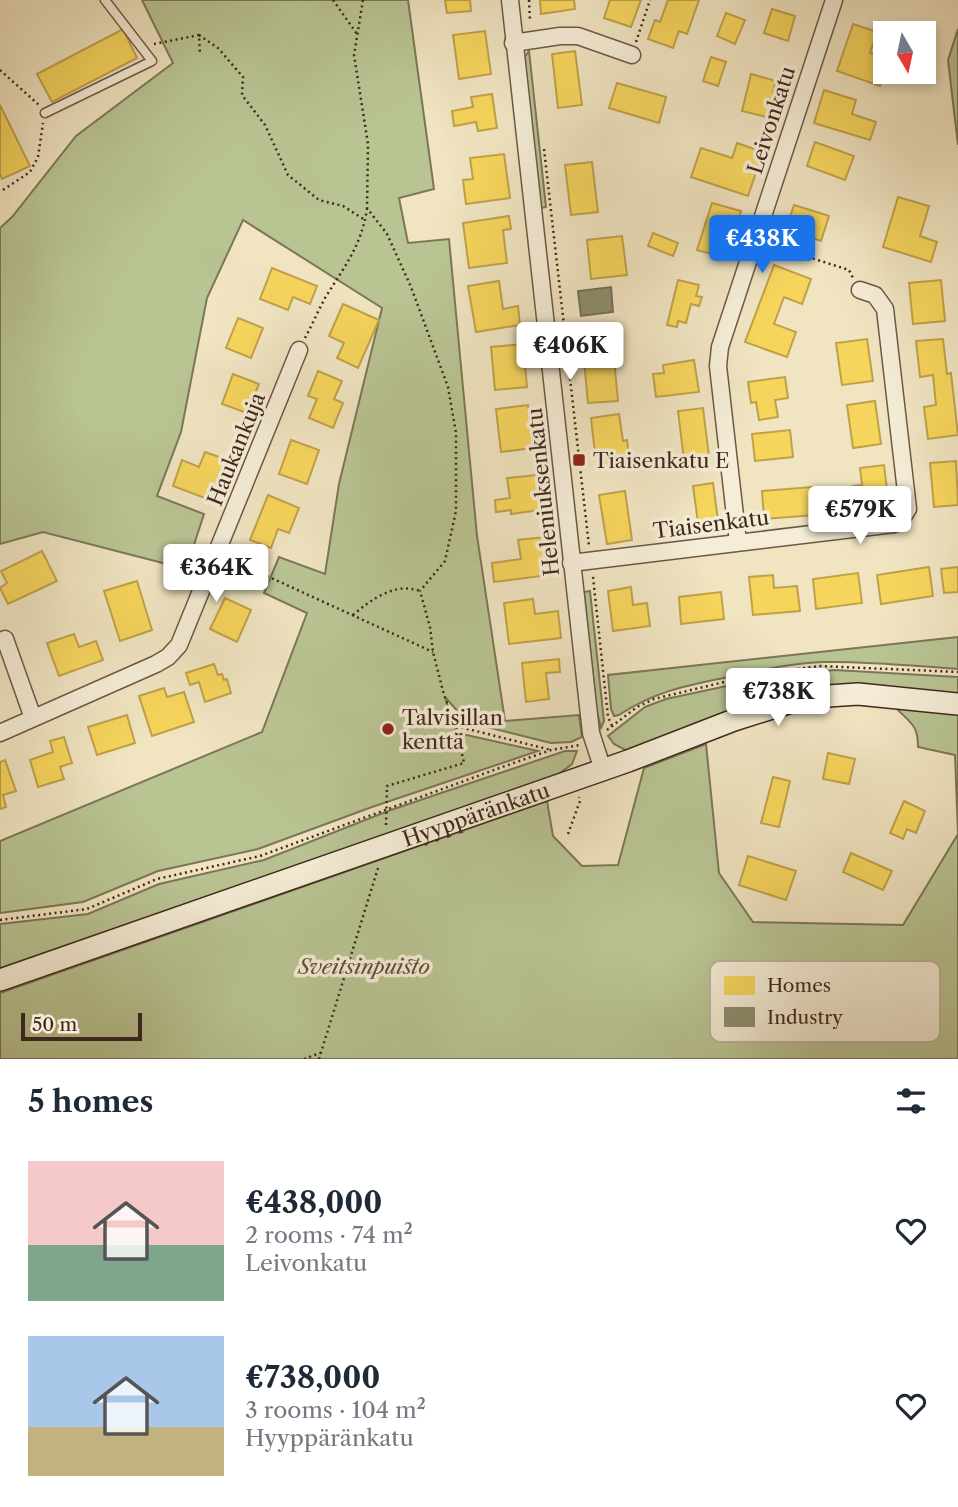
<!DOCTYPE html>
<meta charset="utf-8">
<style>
body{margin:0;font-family:"Libre Caslon Text",serif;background:#f6f6f7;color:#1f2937;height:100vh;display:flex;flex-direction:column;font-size:26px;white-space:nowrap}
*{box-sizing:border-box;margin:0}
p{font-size:23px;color:#747a83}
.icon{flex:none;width:38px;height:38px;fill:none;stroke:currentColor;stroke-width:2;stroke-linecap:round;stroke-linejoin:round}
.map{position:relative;height:1059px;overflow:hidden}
.details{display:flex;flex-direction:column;background:#fff;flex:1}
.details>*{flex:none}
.needle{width:46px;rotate:171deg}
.fabs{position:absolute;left:873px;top:21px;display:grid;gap:14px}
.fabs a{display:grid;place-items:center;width:63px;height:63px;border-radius:0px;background:#fff;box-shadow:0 4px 10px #0003;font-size:35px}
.scale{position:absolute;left:21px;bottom:18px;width:121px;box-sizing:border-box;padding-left:7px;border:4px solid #41281d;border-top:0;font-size:19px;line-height:24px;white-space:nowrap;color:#41281d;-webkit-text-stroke:5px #f5edd7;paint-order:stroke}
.price{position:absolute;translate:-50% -60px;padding:0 16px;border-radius:7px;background:#fff;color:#222;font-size:23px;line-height:46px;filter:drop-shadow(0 2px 4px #0008)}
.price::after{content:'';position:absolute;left:50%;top:42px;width:21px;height:16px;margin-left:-10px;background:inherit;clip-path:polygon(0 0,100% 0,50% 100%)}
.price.current{background:#1a73e8;color:#fff}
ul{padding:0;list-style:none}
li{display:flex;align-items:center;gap:21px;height:175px;padding:0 28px}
li span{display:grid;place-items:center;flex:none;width:196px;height:140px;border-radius:0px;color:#555}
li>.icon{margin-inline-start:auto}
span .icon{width:84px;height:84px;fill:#fffc;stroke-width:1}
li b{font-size:30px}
h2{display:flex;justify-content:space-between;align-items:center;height:84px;padding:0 28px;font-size:30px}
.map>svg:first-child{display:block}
</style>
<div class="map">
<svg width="958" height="1059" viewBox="0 0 958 1059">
<rect width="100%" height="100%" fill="#f0e4c1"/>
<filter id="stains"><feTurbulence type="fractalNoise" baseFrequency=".00286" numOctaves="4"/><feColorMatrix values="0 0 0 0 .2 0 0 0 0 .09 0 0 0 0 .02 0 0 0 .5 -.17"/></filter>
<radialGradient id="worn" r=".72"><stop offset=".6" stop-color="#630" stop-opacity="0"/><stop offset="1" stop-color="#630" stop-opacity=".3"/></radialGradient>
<g fill="#b9c493" stroke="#7d7658" stroke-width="2">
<path d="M142,0H408L434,189L399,198L408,243L449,239L477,536L505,721L579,715L582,737L571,742L551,743L467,722L445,697L461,749L458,733L538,751L372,807L258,849L158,871L83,902L0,913V841L262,732L307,613L264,593L279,557L325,574L339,484L382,308L243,220L207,298L181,432L157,496L204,514L186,569L43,532L0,544V228L12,217L76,136L173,63Z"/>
<path d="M958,29V145L948,60Z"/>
<path d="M529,51L546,207L541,208L524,58Z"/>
<path d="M590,591L604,721L601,728L597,712L584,592Z"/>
<path d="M958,637V669C914,666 869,661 824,662C791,663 757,671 724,678C684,686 654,692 619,715L614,716L611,709L608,675Z"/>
<path d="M835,670L958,677V695L857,687L627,751L614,744L608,736L645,707L666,699L778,675Z"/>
<path d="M900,706L958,712V1059H0V993L547,801L553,836L582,866L618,865L644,768L706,744L719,873L753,922L903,925L958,834L955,755L918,747C918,726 912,724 898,710Z"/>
<path d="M565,751H577L572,764L552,779L0,971V924L88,914L159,884L264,860L388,811Z"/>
</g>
<g fill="#f6d55c" stroke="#c0a149" stroke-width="2">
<path d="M445,0H470L471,11L447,13Z"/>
<path d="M540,0H574L575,9L541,14Z"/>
<path d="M610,0H641L631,27L604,18Z"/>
<path d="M668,0H699L687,34L679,31L673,48L648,39L655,20L660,22Z"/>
<path d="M772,9L795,16L788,41L764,33Z"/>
<path d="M726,13L745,20L735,44L717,36Z"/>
<path d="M853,24L877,32L870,53L886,59V69L880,86L837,71Z"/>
<path d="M123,29L137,58L52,102L37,74Z"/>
<path d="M485,31L491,74L459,79L453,35Z"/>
<path d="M575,51L582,105L558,108L552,54Z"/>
<path d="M711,57L726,62L718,86L703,81Z"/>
<path d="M751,74L776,81L767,117L742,111Z"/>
<path d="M617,83L666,97L659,123L609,108Z"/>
<path d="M824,90L856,100L852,114L876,122L870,140L814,123Z"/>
<path d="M492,94L497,128L478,131L476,122L454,126L452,111L473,107L471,97Z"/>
<path d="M0,105L30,166L2,179L0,174Z"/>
<path d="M815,142L854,156L845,180L807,166Z"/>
<path d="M737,143L763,152L748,196L691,177L701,148L732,158Z"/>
<path d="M504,154L510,198L466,204L463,180L473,179L470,158Z"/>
<path d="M592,162L598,212L571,215L565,165Z"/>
<path d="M898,197L929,206L920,236L937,242L931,262L883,247Z"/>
<path d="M712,203L741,211L726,258L697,250Z"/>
<path d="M794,205L829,216L821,241L786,229Z"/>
<path d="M509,216L511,229L503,230L507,263L469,268L463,223Z"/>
<path d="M653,233L678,243L673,256L648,246Z"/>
<path d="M622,236L627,275L591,279L587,240Z"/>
<path d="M774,265L811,279L802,304L784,297L774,324L796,332L787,357L745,342Z"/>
<path d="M272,268L317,286L310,304L293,297L288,310L260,299Z"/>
<path d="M678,280L699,285L696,296L702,297L699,306L691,304L686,323L678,321L677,327L667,325Z"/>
<path d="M941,280L945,321L913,324L909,283Z"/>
<path d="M499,281L503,309L518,306L520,325L476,332L468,286Z"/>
<path d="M343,304L379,320L358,368L337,358L344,343L329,336Z"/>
<path d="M238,318L263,328L251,358L226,348Z"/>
<path d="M867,339L873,381L842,385L836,343Z"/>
<path d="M943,339L947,374L951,373L958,435L928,439L924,407L936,405L933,375L920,377L916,341Z"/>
<path d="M523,344L527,387L495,390L491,347Z"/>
<path d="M614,359L618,401L588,403L584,361Z"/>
<path d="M694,360L699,392L656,397L653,374L664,373L663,365Z"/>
<path d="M318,371L342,381L334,399L343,403L333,428L309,418L317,399L308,396Z"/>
<path d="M233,374L259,384L247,413L222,404Z"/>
<path d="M785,377L788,398L775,400L778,417L759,420L756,402L751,403L748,382Z"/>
<path d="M875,401L881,444L853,448L847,405Z"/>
<path d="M528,405L533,448L501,452L496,409Z"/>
<path d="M703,408L709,457L684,460L678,411Z"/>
<path d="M619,414L623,441L627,440L630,467L605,470L602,452L595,453L591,418Z"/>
<path d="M790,430L793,457L755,461L752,434Z"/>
<path d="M291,440L319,450L307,484L279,474Z"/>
<path d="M205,452L225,459L210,500L173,486L182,460L199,467Z"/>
<path d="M956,461L958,505L934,507L930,463Z"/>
<path d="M884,465L889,506L855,510L853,486L862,485L860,468Z"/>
<path d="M536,475L540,510L511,514V510L496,512L495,500L510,498L507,478Z"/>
<path d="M713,483L719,528L699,530L693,486Z"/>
<path d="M812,487L815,515L764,519L762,491Z"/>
<path d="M625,491L632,540L607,544L599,495Z"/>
<path d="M268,495L299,508L289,533L278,529L271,548L250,540Z"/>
<path d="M545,537L549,575L494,582L492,563L521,559L518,540Z"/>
<path d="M42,551L57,581L8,604L0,588L7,583L1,571Z"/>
<path d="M929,567L933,596L881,604L877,575Z"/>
<path d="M958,567V592L944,593L941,569Z"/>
<path d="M858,573L862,603L816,609L813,579Z"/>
<path d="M773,575L774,588L797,586L800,611L753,615L749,577Z"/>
<path d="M137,581L152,630L120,641L104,591Z"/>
<path d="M631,587L633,605L647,603L650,626L613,631L608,591Z"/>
<path d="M721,592L724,619L681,624L679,597Z"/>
<path d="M225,598L251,610L237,642L210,629Z"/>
<path d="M533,599L535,614L558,611L561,638L509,644L504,603Z"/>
<path d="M74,634L79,647L96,641L103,660L59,676L47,643Z"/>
<path d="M559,659L560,672L546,673L549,699L526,702L522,663Z"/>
<path d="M214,664L218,675L222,674L224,680L227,679L231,693L205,702L199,682L190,685L186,673Z"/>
<path d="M164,688L167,697L184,692L194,722L152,736L139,696Z"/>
<path d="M127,715L135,743L97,755L88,727Z"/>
<path d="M64,737L72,763L60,767L64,779L38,787L30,760L53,752L50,741Z"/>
<path d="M828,753L855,759L849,784L823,779Z"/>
<path d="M5,760L16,791L3,795L6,807L0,809V762Z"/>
<path d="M773,777L790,781L779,827L761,823Z"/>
<path d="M904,801L925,811L916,833L907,829L903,839L890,833Z"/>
<path d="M851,853L892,871L883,890L843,872Z"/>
<path d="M748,856L796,871L786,900L739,885Z"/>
</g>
<path fill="#8c8c6e" stroke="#766e56" stroke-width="2" d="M611,287L613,312L581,316L578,291Z"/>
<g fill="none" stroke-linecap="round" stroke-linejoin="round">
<g stroke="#6d5746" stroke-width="11">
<path id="lane" d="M45,113L152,61L105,0"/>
</g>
<g stroke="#6d5746" stroke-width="19">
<g id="street">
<path d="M510,0L591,733L603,770"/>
<path d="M513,43L560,36H578L632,55"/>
<path d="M738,542L718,366L720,347L834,0"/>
<path d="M571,563L894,524L901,520L908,509L885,309L875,295L860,290"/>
<path d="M5,639L33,718"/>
<path d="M0,733L156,664L168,657L179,645L299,350"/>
</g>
</g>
<g stroke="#41281d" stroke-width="24">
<g id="secondary">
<path id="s1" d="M0,980L628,761L734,720L791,702L828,696L858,694L958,704"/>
</g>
</g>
<g stroke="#41281d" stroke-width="2.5" stroke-dasharray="2 3.5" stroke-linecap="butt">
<path d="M333,0L357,34"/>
<path d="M363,0L354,55L368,144L367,208L387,234L411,287L448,387L456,433V511L445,561L420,591"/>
<path d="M529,0L530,21"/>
<path d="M199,35L218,48L243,77L242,95L265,125L288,175L319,200L343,206L365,220"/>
<path d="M636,42L650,0"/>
<path d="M154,44L199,35L200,55"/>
<path d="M0,70L39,105"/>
<path d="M544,149L589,546"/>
<path d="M3,190L30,172L38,157L43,123"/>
<path d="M771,245L849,270L853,278"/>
<path d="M305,338C312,325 318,311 325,298C344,267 361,247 367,209"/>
<path d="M232,560L433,652"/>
<path d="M593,577L608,717L612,726"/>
<path d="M353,615C372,599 395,582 420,591"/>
<path d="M456,726L551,750"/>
<path d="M607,730L637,707L654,699L753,675L819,666L958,672"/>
<path d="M386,825L387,786L464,763L456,726L444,695L433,652L430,627L420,591"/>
<path d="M568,834L580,801L579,797"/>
<path d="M0,920L87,909L157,879L260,856L505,766L551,750L580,745"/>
<path d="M304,1059L320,1053"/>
<path d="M319,1059L378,868"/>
</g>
<use href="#lane" stroke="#f5edd7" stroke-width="8"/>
<use href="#street" stroke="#f5edd7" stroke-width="16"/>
<use href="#secondary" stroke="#f5edd7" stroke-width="21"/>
</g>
<g fill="#8f2418" stroke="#f5edd7" stroke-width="2.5">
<rect x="572" y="453" width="14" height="14" rx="3.5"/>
<circle cx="388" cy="729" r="7"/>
</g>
<g text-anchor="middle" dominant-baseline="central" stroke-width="7" stroke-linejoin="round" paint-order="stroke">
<g font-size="21" fill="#41281d" stroke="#f5edd7">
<text transform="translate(771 120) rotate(-72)">Leivonkatu</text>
<text transform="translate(236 449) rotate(-68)">Haukankuja</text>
<text transform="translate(543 492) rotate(-96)">Heleniuksenkatu</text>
<text transform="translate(711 524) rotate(-7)">Tiaisenkatu</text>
<text stroke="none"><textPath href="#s1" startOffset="504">Hyyppäränkatu</textPath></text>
</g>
<g font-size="21" fill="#41281d" stroke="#f5edd7" text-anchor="start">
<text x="593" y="460">Tiaisenkatu E</text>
<text x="402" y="717">Talvisillan<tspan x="402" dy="24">kenttä</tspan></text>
</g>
<g font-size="21" font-style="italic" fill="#5f4f3a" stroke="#f5edd7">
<text x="364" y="966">Sveitsinpuisto</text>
</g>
</g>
<rect x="710" y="961" width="230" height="81" rx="10" fill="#f5edd7" stroke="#bfb29f" stroke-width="2"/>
<rect x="724" y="976" width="31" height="19" fill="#f6d55c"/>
<rect x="724" y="1007" width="31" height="20" fill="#8c8c6e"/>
<g font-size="19" fill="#41281d">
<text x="767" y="992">Homes</text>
<text x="767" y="1024">Industry</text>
</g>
<rect width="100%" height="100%" filter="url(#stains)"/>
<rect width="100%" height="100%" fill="url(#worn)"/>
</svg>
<div class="fabs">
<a><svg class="needle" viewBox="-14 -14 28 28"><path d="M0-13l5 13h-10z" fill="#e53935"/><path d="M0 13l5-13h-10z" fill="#747a83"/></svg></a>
</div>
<div class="scale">50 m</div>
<b class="price current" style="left:762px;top:275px">€438K</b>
<b class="price" style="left:570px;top:382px">€406K</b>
<b class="price" style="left:860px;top:546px">€579K</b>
<b class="price" style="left:216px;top:604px">€364K</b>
<b class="price" style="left:778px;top:728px">€738K</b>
</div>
<section class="details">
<h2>5 homes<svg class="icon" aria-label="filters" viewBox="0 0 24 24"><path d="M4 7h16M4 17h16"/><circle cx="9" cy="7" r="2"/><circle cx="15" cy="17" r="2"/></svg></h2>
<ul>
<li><span style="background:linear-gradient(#f6c9c9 60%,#7fa58c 0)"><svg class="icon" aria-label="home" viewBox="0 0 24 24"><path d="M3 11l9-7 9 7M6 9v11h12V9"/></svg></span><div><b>€438,000</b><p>2 rooms · 74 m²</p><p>Leivonkatu</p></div><svg class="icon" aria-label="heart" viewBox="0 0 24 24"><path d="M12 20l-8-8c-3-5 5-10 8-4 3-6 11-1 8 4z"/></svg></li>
<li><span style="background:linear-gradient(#a9c7e8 65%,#c2b280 0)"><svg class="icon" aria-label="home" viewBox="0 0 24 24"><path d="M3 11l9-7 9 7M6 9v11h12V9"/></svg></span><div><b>€738,000</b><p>3 rooms · 104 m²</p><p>Hyyppäränkatu</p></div><svg class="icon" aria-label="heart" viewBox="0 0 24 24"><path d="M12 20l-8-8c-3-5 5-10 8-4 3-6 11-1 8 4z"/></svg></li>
</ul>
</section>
